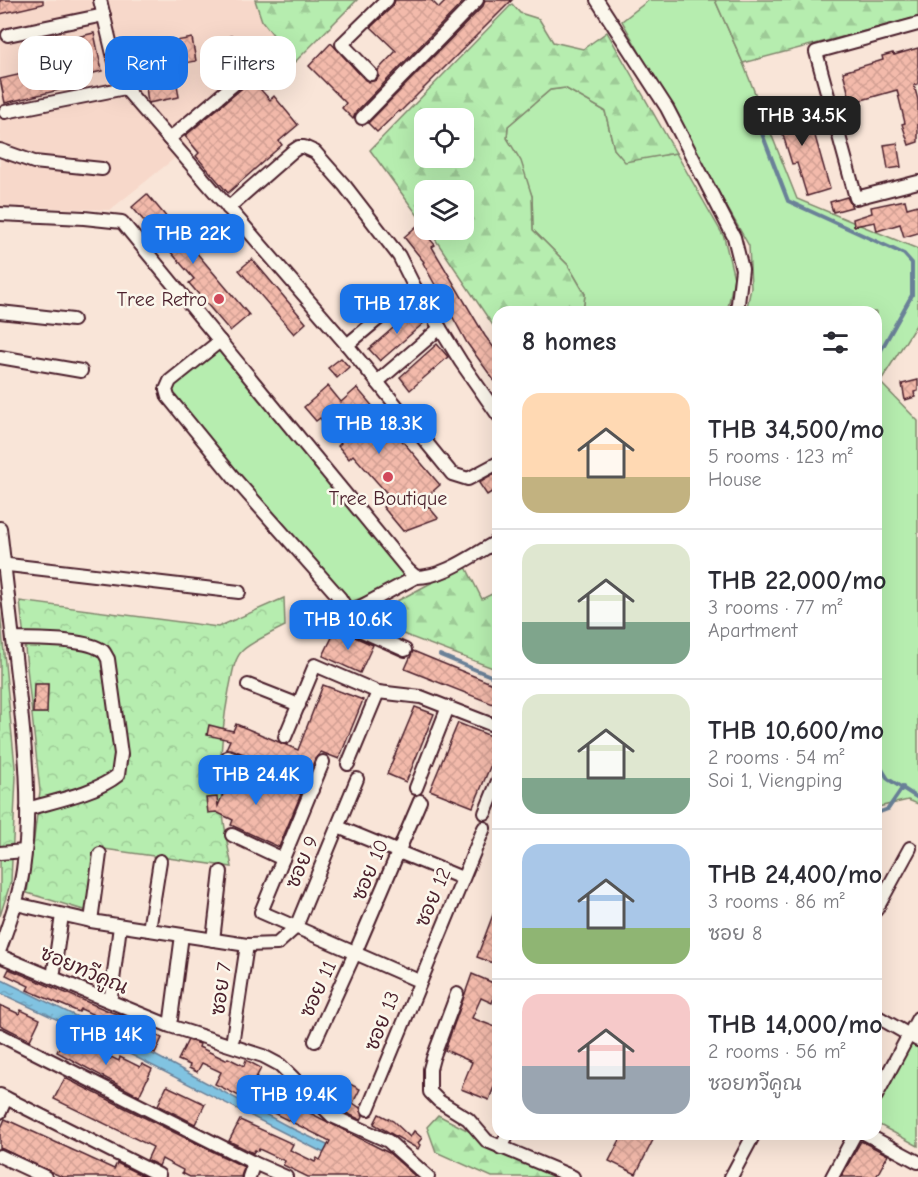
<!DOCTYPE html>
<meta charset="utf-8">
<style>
body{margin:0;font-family:"Comic Neue","Playpen Sans Thai",sans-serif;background:#f2f2f3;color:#2b2b33;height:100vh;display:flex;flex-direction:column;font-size:22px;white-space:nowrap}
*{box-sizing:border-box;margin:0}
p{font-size:20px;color:#7c7c81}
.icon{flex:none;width:33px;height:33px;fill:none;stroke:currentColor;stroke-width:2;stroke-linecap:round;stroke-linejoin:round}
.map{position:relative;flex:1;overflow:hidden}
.details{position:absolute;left:492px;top:306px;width:390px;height:834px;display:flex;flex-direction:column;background:#fff;border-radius:18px;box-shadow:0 6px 24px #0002}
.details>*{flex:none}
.top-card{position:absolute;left:18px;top:36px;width:384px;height:54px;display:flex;gap:12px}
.tools{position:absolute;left:414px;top:108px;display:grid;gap:12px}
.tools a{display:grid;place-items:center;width:60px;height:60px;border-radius:12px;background:#fff;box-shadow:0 6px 24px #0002;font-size:30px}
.price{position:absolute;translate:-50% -51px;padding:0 14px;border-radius:12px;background:#1a73e8;color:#fff;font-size:20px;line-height:39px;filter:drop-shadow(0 2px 3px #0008)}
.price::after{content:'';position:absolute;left:50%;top:36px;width:18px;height:14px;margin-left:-9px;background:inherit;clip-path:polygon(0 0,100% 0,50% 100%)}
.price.on{background:#222;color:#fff}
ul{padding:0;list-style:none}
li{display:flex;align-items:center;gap:18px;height:150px;padding:0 30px}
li+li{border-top:2px solid #e1e1e2}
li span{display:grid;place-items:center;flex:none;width:168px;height:120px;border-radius:18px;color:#555}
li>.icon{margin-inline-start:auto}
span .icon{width:72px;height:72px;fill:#fffc;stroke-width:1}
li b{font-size:26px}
h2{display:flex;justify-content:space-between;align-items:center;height:72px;padding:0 30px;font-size:26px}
.pill{padding:0 21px;border-radius:18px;background:#fff;box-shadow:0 6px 24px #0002;font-size:21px;line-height:54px}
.pill.on{background:#1a73e8;color:#fff}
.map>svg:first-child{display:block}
</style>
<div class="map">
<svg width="918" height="1177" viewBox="0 0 918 1177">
<defs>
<pattern id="forest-firs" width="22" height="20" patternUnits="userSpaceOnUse" patternTransform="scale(1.5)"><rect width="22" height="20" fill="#b6edaf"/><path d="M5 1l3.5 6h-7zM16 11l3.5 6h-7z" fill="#9ecb97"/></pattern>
<pattern id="park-crowns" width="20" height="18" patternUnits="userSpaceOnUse" patternTransform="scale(1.5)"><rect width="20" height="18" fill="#b6edaf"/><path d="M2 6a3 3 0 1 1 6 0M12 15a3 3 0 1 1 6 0" fill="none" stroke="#9ecb97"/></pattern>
<pattern id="water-ripples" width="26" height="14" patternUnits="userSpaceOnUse" patternTransform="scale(1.5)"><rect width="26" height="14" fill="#81c3e1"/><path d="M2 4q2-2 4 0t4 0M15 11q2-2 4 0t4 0" fill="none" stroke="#71a7c1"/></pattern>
<pattern id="building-cross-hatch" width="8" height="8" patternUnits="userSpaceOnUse" patternTransform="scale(1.5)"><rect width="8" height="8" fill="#f3baab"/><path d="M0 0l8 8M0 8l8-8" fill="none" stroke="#d29f93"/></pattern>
</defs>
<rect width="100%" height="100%" fill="#f9e5d8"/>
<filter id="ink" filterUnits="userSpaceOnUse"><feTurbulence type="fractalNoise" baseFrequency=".0167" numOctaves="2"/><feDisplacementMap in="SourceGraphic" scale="12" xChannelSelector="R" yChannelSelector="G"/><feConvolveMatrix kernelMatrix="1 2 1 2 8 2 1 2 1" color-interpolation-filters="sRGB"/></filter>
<g filter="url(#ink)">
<path fill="#f7d8ca" d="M0,0H255L262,21L295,62L110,210L0,206Z"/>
<g fill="#b6edaf" stroke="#80866d" stroke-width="1.5">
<path d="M649,0H715L743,63L797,199L918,249V322L880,382L918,421V804L908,800L878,807L876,802V312H746L751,288L749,246L622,21Z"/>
<path d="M565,88L605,111L614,149L625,161L676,153L724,237L734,278L727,312H583L585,294L568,265L533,230L532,196L507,137L508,126L550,90Z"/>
<path d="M218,348L406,576L401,584L350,602L171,394L173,383Z"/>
<path d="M911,1044L918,1048V1146L876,1123V1110Z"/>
</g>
<g fill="url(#forest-firs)" stroke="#80866d" stroke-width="1.5" fill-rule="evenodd">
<path d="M255,0H357L295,62L262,21Z"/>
<path d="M715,0H918V17L743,63Z"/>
<path d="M512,4L520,13L539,19L553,42L583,49L607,32L676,153L625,162L614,149L605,111L565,88L550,90L508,126L507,138L521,161L532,196L533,230L568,265L585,294L583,312H498V333L429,230H464V190H424V224L370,150ZM464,118V158H424V118Z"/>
<path d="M465,565L482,599L498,591V670L363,619Z"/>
<path d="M438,1115L557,1177H492L436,1152L427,1127Z"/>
</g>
<g fill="url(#park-crowns)" stroke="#80866d" stroke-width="1.5" fill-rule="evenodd">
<path d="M284,598L285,626C275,631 248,644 242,651C233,660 232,678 229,690C217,754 218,804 232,867L97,848L87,911L27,893L40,791L20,601L218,627ZM35,684H48L47,713H33Z"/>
<path d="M0,612L16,777L11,881L0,916Z"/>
</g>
<path fill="url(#water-ripples)" stroke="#6b8198" stroke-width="1.5" d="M0,979L147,1051L293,1129L395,1177H375L318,1150L110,1044L0,993Z"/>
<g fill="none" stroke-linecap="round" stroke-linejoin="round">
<g stroke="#6b8198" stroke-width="4">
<path d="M761,131L788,201L904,254L912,263V295L876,359"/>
<path d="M440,655L498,679"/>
<path d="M876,760L888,779L918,798"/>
<path d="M876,809L880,812L888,809L903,787"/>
</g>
</g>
<g fill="url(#building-cross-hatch)" stroke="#4a1f2b" stroke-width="1.5">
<path d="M0,0H43V4L0,14Z"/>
<path d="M395,0H431L439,8L447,0H465L356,112L353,119L342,108L346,103L309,66L331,43L365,80L369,82L376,80L379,76L378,70L396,51L371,27L393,6Z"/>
<path d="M485,0H512L400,112L399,111L377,132L368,123L483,6Z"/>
<path d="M94,33L102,71L58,82L59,90L5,103L0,79L61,65L56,42Z"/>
<path d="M192,38L196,61L174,65L179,97L148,103L144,70L141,71L137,48Z"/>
<path d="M918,48V84L914,85L918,100V142L909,145L902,124L905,123L897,90L851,103L843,72L883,60L882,56L893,53L894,55Z"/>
<path d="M252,80L270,100L274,96L298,125L279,141L282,145L228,193L196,156L199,153L185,136Z"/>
<path d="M794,97L804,132L813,129L830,189L807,196L797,163L792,164L773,103Z"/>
<path d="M897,143L901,167L888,169L884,145Z"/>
<path d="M147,194L249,315L230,331L189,283L194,279L132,207Z"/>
<path d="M847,197L852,207L833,212L830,202Z"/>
<path d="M905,200L907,208L918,205V233L904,237L900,224L877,231L875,222L854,226L853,219L872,213L871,207Z"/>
<path d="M418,225L435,245L432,247L485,336L498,353V386L467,343L423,263L424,262L404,237Z"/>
<path d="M252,259L306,323L294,334L239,270Z"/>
<path d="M415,309L425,322L380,361L369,349Z"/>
<path d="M437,344L448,357L410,390L400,377Z"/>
<path d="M341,358L349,367L337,378L328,368Z"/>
<path d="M918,380V391L914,392L915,397L905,400L902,384Z"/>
<path d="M328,386L341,402L357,388L440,485L423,500L438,518L403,531L383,507L392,499L353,455L349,459L338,446L341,443L320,418L316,421L304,407Z"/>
<path d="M498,472V488L487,495L479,483Z"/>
<path d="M337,627L341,631L373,645L360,673L323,656Z"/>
<path d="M413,651L498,686V706L405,669Z"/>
<path d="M34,684H48L47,713H33Z"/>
<path d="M323,685L363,700L339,759L321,752L315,759L307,779L231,749H226L230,740L207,735L209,725L233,731L236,724L298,750Z"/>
<path d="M415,707L434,714L406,782L387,774Z"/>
<path d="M458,723L498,739V748L473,807L430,790Z"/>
<path d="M234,768L301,794L279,847L231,825L233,820L216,812L208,813L206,798L217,797L218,806Z"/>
<path d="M497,904L498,905V965L477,957Z"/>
<path d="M9,969L111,1012L125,1016L118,1029L106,1023L107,1021L81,1009L79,1012L27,990L29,986L6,975Z"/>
<path d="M472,974L498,985L492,1003L481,998L472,1018L498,1028V1076L489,1100L461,1089L472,1062L445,1050Z"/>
<path d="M0,1005L19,1014L21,1010L40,1019L30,1040L0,1025Z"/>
<path d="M143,1029L162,1038L155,1053L136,1044Z"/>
<path d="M66,1033L76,1038L75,1041L110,1059L111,1057L119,1061L120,1057L140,1067L142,1064L152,1069L139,1096L57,1052Z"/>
<path d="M188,1040L200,1044L199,1047L226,1060L228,1058L244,1066L246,1060L261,1068L255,1080L300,1103L302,1099L305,1101L309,1105L306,1111L389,1153L416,1177H308L283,1165L285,1161L259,1149L258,1151L255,1150L253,1153L229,1141L240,1120L293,1144L290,1150L315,1162L317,1158L320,1160L330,1141L215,1084L221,1072L202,1063L197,1072L189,1068L190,1065L178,1060Z"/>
<path d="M65,1078L244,1167L241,1177H190L182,1173L183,1170L162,1159L159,1166L147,1160L153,1147L54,1099Z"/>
<path d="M342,1080L360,1089L353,1103L360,1108L363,1116L361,1120L342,1111L315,1088L319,1082L335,1093Z"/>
<path d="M167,1086L205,1104L195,1124L158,1105Z"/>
<path d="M379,1114L393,1121L410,1137L414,1131L422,1138L418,1143L420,1145L418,1149L374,1124Z"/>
<path d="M5,1119L114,1169L117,1163L145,1177H62L0,1148V1130Z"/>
<path d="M623,1134H656L636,1174L609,1161Z"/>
<path d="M861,1141L888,1155L876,1177H841Z"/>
</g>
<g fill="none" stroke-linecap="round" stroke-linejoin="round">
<g stroke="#4a1f2b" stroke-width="16">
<g id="minor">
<path d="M100,0L118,75L125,88L347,345L452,474L468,479L498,463"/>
<path d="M597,0L667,108L734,237L742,269L737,312"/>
<path d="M918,24L816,52L856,198L918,182"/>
<path d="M8,35L104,15"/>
<path d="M232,43L265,82"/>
<path d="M371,74L342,44L387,0"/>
<path d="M5,112L125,88"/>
<path d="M362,118L477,0"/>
<path d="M169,139L252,69"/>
<path d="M0,150L34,162L102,169"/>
<path d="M228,208L293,151L299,147H304L315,152L345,186L399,256L415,288L461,362L498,415"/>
<path d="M0,214L84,218L122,222L408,570L416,577"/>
<path d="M0,312L73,320"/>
<path d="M220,341L170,381L166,390L168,397L234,478L340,598L349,613"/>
<path d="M347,345L415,288"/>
<path d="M0,357L81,371"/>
<path d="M377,382L440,328"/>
<path d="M0,528C6,580 12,631 18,683C25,744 32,808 23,870C19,897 9,923 0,949"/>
<path d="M0,564L239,592"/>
<path d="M349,613L416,577C445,577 474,554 498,541"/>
<path d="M349,613L344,623L405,650"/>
<path d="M13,639C34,640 86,638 103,651C105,653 106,656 108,659L121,754L118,775C96,793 54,801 27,809"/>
<path d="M248,685L299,705"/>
<path d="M285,737L315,665L378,692L421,697L498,727"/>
<path d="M228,757L312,790"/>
<path d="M323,762L261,912L419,981"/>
<path d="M348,764L378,692"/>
<path d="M416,788L448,707"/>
<path d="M485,813L498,781"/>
<path d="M338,827L462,878"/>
<path d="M232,835L283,859"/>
<path d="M0,853L25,851"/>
<path d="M16,904L91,921L247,945L277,944L296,927L357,779"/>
<path d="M876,910L910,848"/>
<path d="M91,921L100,854"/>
<path d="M149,930L160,861"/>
<path d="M213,940L221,872"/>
<path d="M0,956L170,1026L263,1056L280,1065L332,1116L388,1141L428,1177"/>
<path d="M54,971L62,915"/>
<path d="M457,994L433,1058L430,1069V1092L439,1101L468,1119L487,1141L573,1177"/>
<path d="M111,996L120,926"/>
<path d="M876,1016L918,1040"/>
<path d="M171,1019L182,935"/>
<path d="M0,1035L254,1163L286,1177"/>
<path d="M233,1038L247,945"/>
<path d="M315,1041L355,953L420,801"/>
<path d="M0,1095L159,1175L158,1177"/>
<path d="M876,1096L918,1018"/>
<path d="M368,1109L484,828"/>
<path d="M0,1112L6,1098"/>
<path d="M866,1134L918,1162"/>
<path d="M501,1148L508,1134"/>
<path d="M0,1156L45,1177"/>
<path d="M249,1177L254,1163"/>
<path d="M731,1177L754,1134"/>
<path d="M832,1177L855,1134"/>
</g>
</g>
<use href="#minor" stroke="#fbf7ec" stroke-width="12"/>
</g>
</g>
<g fill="#d1495b" stroke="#fbf7ec" stroke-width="2">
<circle cx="219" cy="299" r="6"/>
<circle cx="388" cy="477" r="6"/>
</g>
<g text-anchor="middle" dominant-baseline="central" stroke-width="5" stroke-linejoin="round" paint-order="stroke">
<g font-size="20" fill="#4a1f2b" stroke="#fbf7ec" text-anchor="end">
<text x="207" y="299">Tree Retro</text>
<text x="388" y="498" text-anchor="middle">Tree Boutique</text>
</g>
<g font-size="20" fill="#4a1f2b" stroke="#fbf7ec">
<text transform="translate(302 862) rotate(-67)">ซอย 9</text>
<text transform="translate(370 870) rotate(-67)">ซอย 10</text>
<text transform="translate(433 897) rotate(-67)">ซอย 12</text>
<text transform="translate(84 970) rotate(23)">ซอยทวีคูณ</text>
<text transform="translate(221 989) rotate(-82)">ซอย 7</text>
<text transform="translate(318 989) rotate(-65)">ซอย 11</text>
<text transform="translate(382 1021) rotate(-68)">ซอย 13</text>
</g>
</g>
</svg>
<div class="tools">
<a><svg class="icon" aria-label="locate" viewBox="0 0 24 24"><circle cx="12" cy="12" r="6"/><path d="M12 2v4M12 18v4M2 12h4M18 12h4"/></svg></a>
<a><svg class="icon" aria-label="layers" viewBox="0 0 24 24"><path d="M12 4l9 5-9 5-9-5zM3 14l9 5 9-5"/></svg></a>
</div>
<b class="price on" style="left:802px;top:147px">THB 34.5K</b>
<b class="price" style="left:193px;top:265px">THB 22K</b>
<b class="price" style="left:397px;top:335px">THB 17.8K</b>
<b class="price" style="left:379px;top:455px">THB 18.3K</b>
<b class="price" style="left:348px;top:651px">THB 10.6K</b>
<b class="price" style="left:256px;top:806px">THB 24.4K</b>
<b class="price" style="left:106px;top:1066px">THB 14K</b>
<b class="price" style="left:294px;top:1126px">THB 19.4K</b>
<div class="top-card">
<a class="pill">Buy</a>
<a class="pill on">Rent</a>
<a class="pill">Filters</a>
</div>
<section class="details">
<h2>8 homes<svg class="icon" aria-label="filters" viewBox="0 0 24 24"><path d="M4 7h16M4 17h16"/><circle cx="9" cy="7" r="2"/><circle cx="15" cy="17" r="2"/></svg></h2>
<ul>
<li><span style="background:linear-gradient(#ffd9b3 70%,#c2b280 0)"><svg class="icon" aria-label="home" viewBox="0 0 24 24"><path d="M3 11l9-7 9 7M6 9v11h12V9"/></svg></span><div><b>THB 34,500/mo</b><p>5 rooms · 123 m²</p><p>House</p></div></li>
<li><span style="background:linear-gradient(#dfe7d0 65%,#7fa58c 0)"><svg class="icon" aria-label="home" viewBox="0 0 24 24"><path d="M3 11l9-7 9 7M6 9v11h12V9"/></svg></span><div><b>THB 22,000/mo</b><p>3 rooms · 77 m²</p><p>Apartment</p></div></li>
<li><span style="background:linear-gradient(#dfe7d0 70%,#7fa58c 0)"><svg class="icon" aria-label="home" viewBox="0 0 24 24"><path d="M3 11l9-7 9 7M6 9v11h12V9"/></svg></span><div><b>THB 10,600/mo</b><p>2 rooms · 54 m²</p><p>Soi 1, Viengping</p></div></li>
<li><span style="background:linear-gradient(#a9c7e8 70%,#8fb573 0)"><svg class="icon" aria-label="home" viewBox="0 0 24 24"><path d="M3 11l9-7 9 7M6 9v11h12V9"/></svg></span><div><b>THB 24,400/mo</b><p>3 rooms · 86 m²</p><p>ซอย 8</p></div></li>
<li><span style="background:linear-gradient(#f6c9c9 60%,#9aa5b1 0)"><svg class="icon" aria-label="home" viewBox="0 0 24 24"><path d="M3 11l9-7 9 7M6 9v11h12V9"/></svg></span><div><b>THB 14,000/mo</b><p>2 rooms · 56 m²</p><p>ซอยทวีคูณ</p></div></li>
</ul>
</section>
</div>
